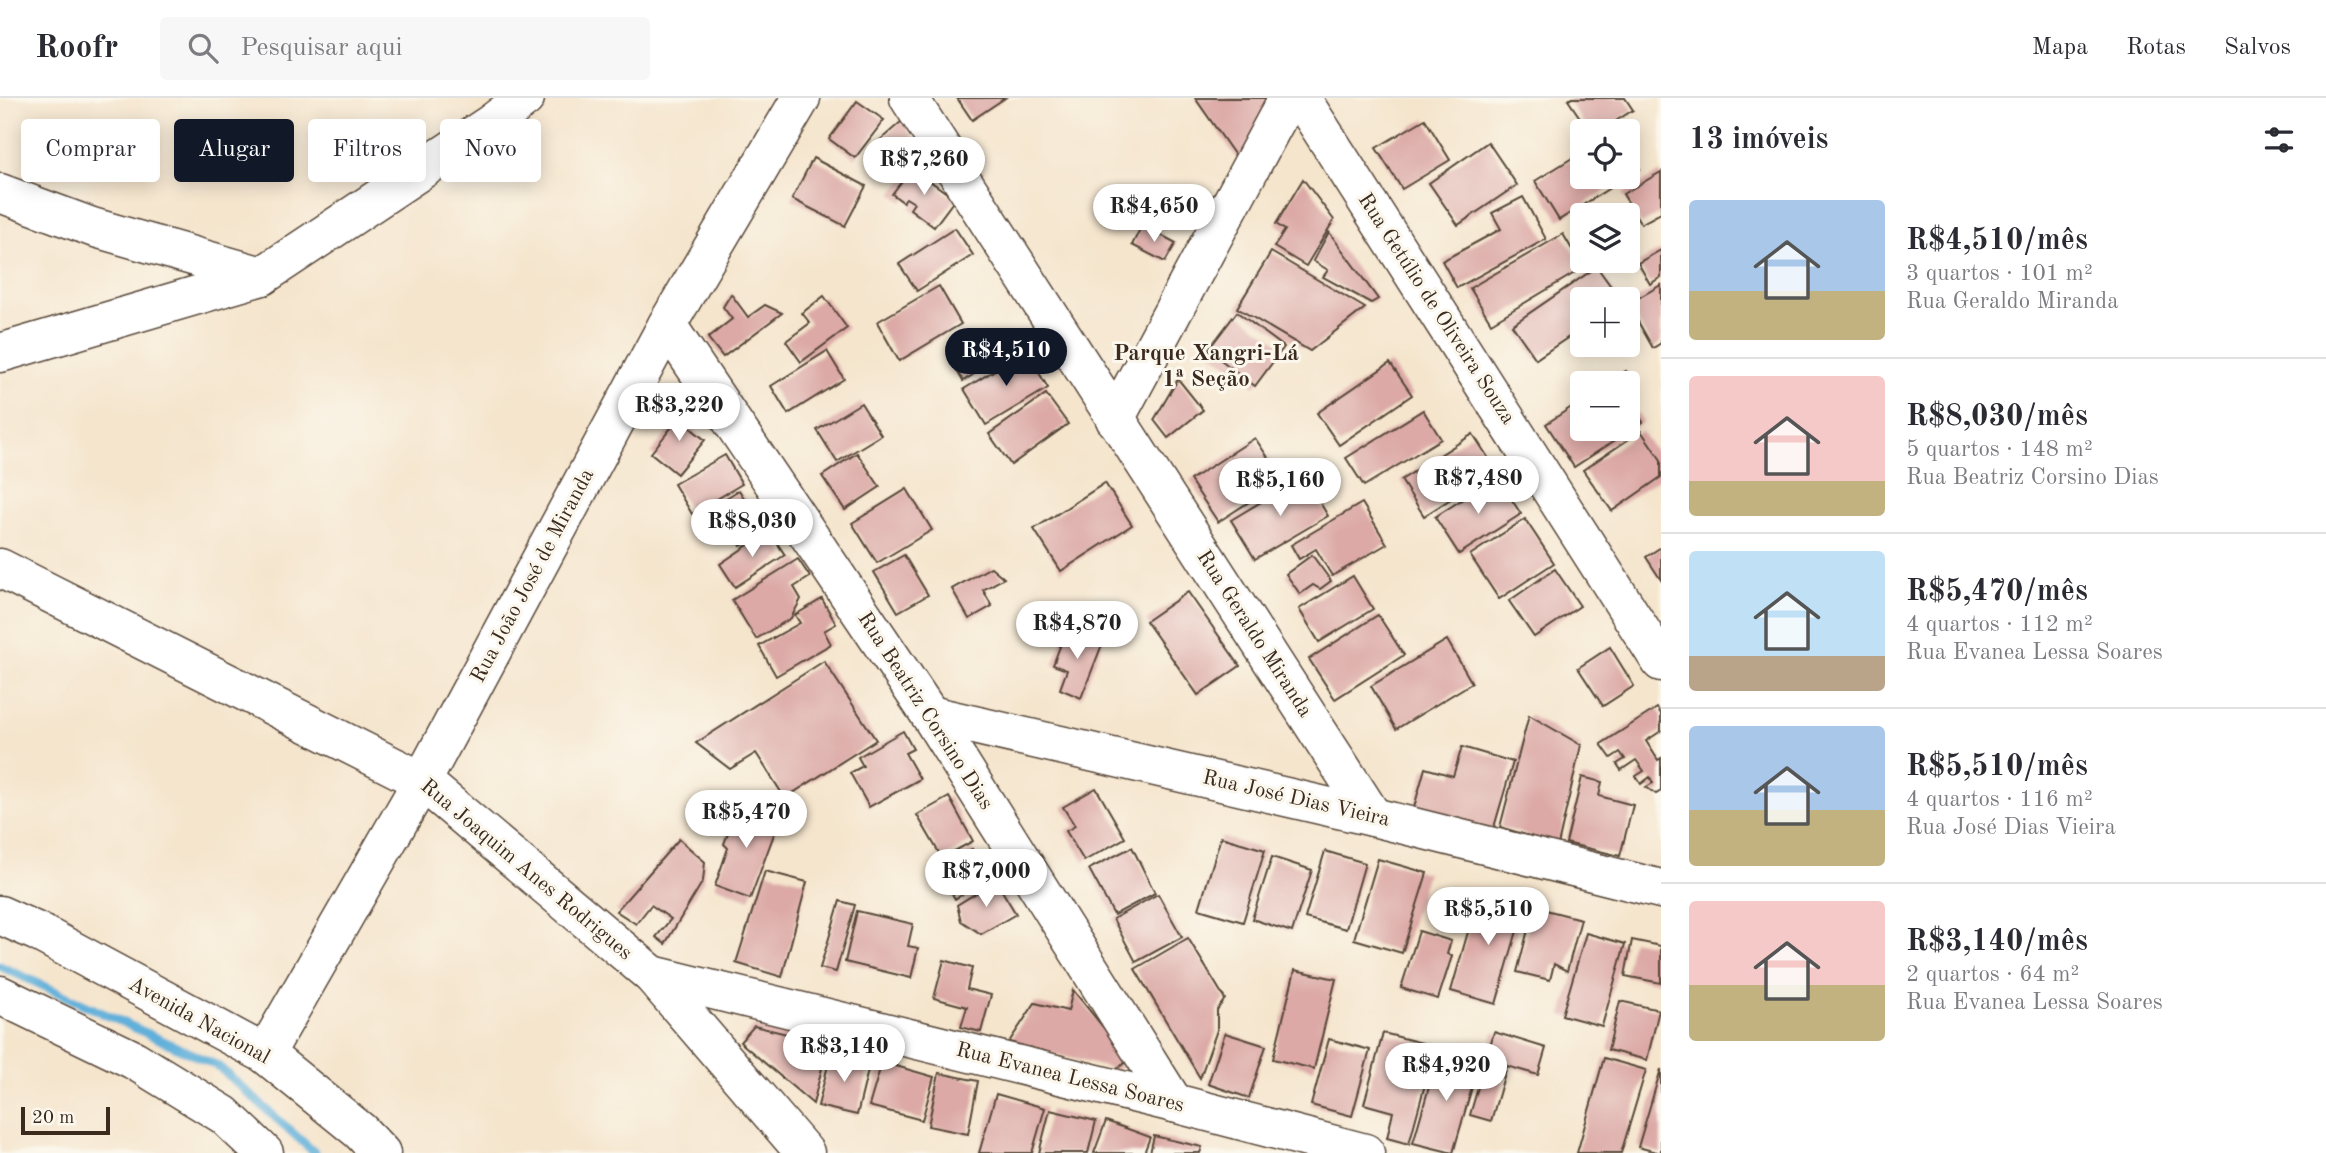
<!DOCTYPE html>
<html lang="pt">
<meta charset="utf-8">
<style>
body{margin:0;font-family:"Old Standard TT",serif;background:#f7f7f7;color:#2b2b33;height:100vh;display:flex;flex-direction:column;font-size:26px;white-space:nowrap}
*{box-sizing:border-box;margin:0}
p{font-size:23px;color:#7c7c81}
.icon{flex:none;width:38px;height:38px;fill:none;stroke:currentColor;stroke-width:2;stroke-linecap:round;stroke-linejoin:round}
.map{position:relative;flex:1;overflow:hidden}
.panel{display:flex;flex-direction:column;background:#fff;width:665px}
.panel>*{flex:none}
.hud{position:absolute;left:21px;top:21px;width:665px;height:63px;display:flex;gap:14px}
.controls{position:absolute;left:1570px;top:21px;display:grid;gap:14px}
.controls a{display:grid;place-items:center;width:70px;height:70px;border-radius:7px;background:#fff;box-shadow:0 4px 18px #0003;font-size:35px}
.scale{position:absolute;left:21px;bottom:18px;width:89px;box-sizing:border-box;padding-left:7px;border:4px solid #3b2a1e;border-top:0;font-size:19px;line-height:24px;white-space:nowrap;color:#3b2a1e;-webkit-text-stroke:5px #fbf7ec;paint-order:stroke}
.price{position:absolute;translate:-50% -60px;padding:0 16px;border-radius:24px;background:#fff;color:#222;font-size:23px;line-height:46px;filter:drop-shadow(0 2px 4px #0008)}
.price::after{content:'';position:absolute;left:50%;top:42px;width:21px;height:16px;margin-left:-10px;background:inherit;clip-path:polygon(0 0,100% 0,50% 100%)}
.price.on{background:#111827;color:#fff}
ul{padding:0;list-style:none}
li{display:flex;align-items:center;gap:21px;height:175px;padding:0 28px}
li+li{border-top:2px solid #e1e1e2}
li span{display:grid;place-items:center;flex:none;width:196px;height:140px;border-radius:7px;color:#555}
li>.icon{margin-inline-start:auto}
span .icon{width:84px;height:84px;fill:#fffc;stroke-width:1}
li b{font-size:30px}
h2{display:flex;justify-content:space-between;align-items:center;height:84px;padding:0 28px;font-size:30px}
.pill{padding:0 24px;border-radius:7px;background:#fff;box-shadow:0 4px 18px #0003;font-size:24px;line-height:63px}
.pill.on{background:#111827;color:#fff}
header{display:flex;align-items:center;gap:42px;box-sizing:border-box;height:98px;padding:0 35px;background:#fff;border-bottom:2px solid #e1e1e2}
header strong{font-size:33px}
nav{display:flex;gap:38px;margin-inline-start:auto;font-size:24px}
.search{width:490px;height:63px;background:#f7f7f7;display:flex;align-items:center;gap:18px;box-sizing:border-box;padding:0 24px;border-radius:7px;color:#7c7c81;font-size:26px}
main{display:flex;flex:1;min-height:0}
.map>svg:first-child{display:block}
</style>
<header>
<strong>Roofr</strong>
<div class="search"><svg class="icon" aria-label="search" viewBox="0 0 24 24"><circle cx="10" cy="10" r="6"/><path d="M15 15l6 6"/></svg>Pesquisar aqui</div>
<nav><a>Mapa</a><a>Rotas</a><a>Salvos</a></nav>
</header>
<main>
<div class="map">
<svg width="1661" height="1055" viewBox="0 0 1661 1055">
<rect width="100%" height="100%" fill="#fbf7ec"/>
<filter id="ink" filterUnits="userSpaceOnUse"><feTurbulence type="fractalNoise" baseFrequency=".0143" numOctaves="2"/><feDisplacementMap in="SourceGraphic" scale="14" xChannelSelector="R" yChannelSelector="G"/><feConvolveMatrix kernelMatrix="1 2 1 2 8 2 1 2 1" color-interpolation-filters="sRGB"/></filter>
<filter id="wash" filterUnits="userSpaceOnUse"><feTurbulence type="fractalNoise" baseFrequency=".00686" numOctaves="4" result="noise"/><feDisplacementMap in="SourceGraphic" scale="28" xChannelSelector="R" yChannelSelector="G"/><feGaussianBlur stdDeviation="1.57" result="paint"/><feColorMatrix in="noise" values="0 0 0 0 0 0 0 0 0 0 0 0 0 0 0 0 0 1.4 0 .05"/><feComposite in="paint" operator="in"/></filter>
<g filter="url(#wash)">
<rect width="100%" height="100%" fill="#f5e5cd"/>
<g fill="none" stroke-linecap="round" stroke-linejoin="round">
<path stroke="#60b0da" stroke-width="9" d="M0,868L218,968L315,1055"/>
</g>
<g id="blocks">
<g fill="#dca9a6">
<path d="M957,0H1005L972,22Z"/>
<path d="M1195,0H1269L1241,66Z"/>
<path d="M1572,0H1625L1633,12L1600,33H1589L1568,2Z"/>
<path d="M857,3L884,22L855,60L829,41Z"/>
<path d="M1425,21L1450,62L1402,91L1376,50Z"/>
<path d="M903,22L919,51L886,71L870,51Z"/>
<path d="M1488,44L1517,87L1458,127L1429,85Z"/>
<path d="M1628,52L1640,71L1628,79Z"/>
<path d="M1582,54V79H1627L1559,122L1535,83Z"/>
<path d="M813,60L866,88L845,128L792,101Z"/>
<path d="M912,70L955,101L934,129L910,111L914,105L906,100L903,104L892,96Z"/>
<path d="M1661,74V115L1641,126L1623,96Z"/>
<path d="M1303,81L1334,122L1306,168L1274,149L1285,132L1276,126Z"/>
<path d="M1523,99L1546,141L1457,190L1442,163L1501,131L1492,115Z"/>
<path d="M1142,127L1176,145L1165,164L1132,147Z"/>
<path d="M955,130L973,157L917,193L899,166Z"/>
<path d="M1329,134L1378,201L1371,205L1323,179L1328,172L1313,163Z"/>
<path d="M1563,136L1583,170L1491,225L1470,190Z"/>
<path d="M1661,152V179L1650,186L1638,165Z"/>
<path d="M1271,154L1365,210L1310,253L1237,210Z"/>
<path d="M1597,169L1620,201H1582V230L1536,261L1512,227Z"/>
<path d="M1661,187V245L1653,250L1628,206Z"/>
<path d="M939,188L961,226L899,263L877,224Z"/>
<path d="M731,196L748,219L765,207L782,215L723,259L708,240L732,221L723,209Z"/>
<path d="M824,198L847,230L801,264L786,243L810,225L802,215Z"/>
<path d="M1237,214L1284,249L1255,288L1208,252Z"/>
<path d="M981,241L995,263L963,283L950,261Z"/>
<path d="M827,253L844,281L788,316L771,288Z"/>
<path d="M1026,253L1048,290L986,327L964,291Z"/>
<path d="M1390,265L1412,297L1339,347L1317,315Z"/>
<path d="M1626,273L1637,289L1628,295V285H1608Z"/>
<path d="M1178,281L1203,312L1168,340L1154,322Z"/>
<path d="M1046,296L1068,326L1011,367L989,336Z"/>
<path d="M1628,301L1643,324L1574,369L1546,326L1582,302V331H1628Z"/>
<path d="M861,305L881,337L837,364L817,332Z"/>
<path d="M687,310L699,319L687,327L705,342L677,376L651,355Z"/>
<path d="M1423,312L1441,341L1364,388L1346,360Z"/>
<path d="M1641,333L1661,362V379L1612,413L1583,372Z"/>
<path d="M1473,336L1496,372L1424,418L1401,382Z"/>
<path d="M1255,340L1283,382L1218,424L1190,382Z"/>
<path d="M857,355L880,389L845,412L822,378Z"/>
<path d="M725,357L742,386L692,416L674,386Z"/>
<path d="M1304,378L1328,418L1255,461L1231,422Z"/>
<path d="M1497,379L1521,416L1459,456L1435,419Z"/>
<path d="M1105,385L1132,427L1061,473L1034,431Z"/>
<path d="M907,391L932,432L877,465L852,425Z"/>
<path d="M739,392L752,413L711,439L702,425L717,416L713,408Z"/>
<path d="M1362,405L1387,446L1332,478L1316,451L1299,461L1291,447Z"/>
<path d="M759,414L770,431L741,448L731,431Z"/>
<path d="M1525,421L1554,465L1499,501L1470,457Z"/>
<path d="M769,433L785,457L735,489L720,466Z"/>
<path d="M1661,449V482L1646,459Z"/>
<path d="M904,457L928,497L898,514L874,474Z"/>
<path d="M1312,457L1331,483L1320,491L1313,487L1300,496L1286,476Z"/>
<path d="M798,461L810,479L794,489L801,501L791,520L756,541L732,502Z"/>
<path d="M991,469L1004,480L983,492L992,508L969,521L952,491Z"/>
<path d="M1555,471L1580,508L1534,539L1509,503Z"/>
<path d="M1353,478L1373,511L1319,544L1299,511Z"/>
<path d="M1188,494L1240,568L1198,597L1146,523Z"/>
<path d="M822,501L836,526L824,533L831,546L776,578L759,548L800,525L795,517Z"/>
<path d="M1378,517L1404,557L1335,601L1309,561Z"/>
<path d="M1067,530L1103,544L1081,600L1060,591L1067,572L1053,567Z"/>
<path d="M1447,542L1472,585L1396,631L1371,588Z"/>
<path d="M1610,549L1634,588L1603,608L1578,570Z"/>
<path d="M824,563L876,642L785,700L756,655L730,671L696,645Z"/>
<path d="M1657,610L1661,616V633L1646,643L1658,662L1661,660V693L1656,696L1646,689L1653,685L1650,679L1641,686L1636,678L1644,673L1636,662L1621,672L1617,666L1625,661L1620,654L1611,660L1601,646Z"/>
<path d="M1529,617L1581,647L1558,747L1500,729Z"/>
<path d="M903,633L913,651L905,655L920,681L869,709L850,675L863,668L858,659Z"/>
<path d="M1462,649L1513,664L1492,736L1413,713L1425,670L1453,678Z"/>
<path d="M1582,679L1602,684L1599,698L1633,707L1620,758L1566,745Z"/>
<path d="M1096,690L1125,740L1084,763L1066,733L1075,728L1063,709Z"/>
<path d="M949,699L973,743L942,760L917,717Z"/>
<path d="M739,705L780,720L750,801L715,788L728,750L724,746Z"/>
<path d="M1221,739L1265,752L1243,824L1199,811Z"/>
<path d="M679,741L705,764L703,783L665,846L656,839L671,821L651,807L636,826L616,813Z"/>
<path d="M1132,749L1155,795L1114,817L1089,771Z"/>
<path d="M972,751L989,781L955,801L938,772Z"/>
<path d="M1325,753L1365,765L1346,831L1305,820Z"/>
<path d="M1272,759L1312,772L1292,834L1252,821Z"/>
<path d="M1378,761L1427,775L1402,855L1354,841Z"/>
<path d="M765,773L807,784L782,879L736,865Z"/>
<path d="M996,783L1016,816L981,836L961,823L957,807Z"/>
<path d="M1480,792L1525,805L1496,906L1451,893Z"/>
<path d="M1158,796L1182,839L1136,864L1113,821Z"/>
<path d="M840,803L855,807L836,874L820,870Z"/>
<path d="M1534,809L1581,821L1567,873L1554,866L1550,882L1517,874Z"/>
<path d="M857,813L913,826L908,848L918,850L911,880L845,864Z"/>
<path d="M1419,833L1451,843L1447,856L1452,858L1438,901L1401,890Z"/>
<path d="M1586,835L1625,846L1602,928L1562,917Z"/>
<path d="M1188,840L1225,901L1217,912V932L1200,980L1135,871Z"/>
<path d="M1632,842L1661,848V885L1625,878Z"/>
<path d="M944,862L972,870L967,891L991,897L981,934L961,929L967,909L934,900Z"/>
<path d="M1295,872L1336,881L1314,971L1273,961Z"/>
<path d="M1073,892L1129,961L1116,972L1009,944L1035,905L1068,913Z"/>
<path d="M1620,903L1659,912L1647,962L1608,952Z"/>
<path d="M754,928L828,946L813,1006L740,944Z"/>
<path d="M1494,934L1546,950L1538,977L1507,968L1491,1023L1470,1017Z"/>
<path d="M1225,935L1266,948L1249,1000L1208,986Z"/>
<path d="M1383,935L1430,947L1427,956L1432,960L1409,1046L1387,1040L1393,1014L1364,1006Z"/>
<path d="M1329,941L1370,952L1352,1018L1311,1007Z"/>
<path d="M1439,954L1479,965L1453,1055L1413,1045Z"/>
<path d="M831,955L870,964L857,1017L818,1008Z"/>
<path d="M1604,960L1646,972L1621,1055H1577Z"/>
<path d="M882,964L934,979L922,1022L869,1008Z"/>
<path d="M1661,971V1055H1660L1638,1049Z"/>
<path d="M939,975L978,983L968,1036L928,1028Z"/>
<path d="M996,996L1045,1010L1032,1055H979Z"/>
<path d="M1050,1012L1096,1023L1088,1055H1039Z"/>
<path d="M1106,1023L1150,1039L1144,1055H1094Z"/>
<path d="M1154,1038L1202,1049L1200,1055H1150Z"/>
</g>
</g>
</g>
<g filter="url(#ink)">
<use href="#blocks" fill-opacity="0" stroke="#574638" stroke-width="2"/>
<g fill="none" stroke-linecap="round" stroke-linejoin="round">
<g stroke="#574638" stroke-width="41">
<g id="minor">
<path d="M909,0L1373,719"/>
<path d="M1301,0L1661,564"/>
<path d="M0,95L92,129L262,178"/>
<path d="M667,227L930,617L1174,1005"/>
<path d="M0,255L262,178L492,25L525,0"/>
<path d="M1115,321L1288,0"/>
<path d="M0,470L422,683L652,877L805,1055"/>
<path d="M930,617L1373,719L1661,791"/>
<path d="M0,817L38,834L265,956L360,1033L381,1055"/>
<path d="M652,877L1174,1005L1365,1055"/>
<path d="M0,897L134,962L224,1017L264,1055"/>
<path d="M265,956L422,683L667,227L801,0"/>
</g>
</g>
<use href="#minor" stroke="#fff" stroke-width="38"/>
</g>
</g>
<g text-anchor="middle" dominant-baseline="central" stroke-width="6" stroke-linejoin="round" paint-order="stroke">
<g font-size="21" fill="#3b2a1e" stroke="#fbf7ec">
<text transform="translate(1436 211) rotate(57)">Rua Getúlio de Oliveira Souza</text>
<text transform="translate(533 478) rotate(-62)">Rua João José de Miranda</text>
<text transform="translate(1254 536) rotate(57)">Rua Geraldo Miranda</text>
<text transform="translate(925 613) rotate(57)">Rua Beatriz Corsino Dias</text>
<text transform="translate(1296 701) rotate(13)">Rua José Dias Vieira</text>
<text transform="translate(526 772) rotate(40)">Rua Joaquim Anes Rodrigues</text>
<text transform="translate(199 923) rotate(29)">Avenida Nacional</text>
<text transform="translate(1070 980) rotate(14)">Rua Evanea Lessa Soares</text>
</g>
<g font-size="23" font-weight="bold" fill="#3b2a1e" stroke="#fbf7ec">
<text x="1206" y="255">Parque Xangri-Lá<tspan x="1206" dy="26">1ª Seção</tspan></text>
</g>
</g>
</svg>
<div class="controls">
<a><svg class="icon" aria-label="locate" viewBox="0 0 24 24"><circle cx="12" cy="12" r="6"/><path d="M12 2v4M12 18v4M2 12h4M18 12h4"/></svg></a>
<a><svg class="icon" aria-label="layers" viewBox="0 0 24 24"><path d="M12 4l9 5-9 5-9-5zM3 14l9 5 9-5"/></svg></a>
<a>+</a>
<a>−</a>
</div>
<div class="scale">20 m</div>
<b class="price" style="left:924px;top:99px">R$7,260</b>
<b class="price" style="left:1154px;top:146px">R$4,650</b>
<b class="price on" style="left:1006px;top:290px">R$4,510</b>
<b class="price" style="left:679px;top:345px">R$3,220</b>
<b class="price" style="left:1478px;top:418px">R$7,480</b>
<b class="price" style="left:1280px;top:420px">R$5,160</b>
<b class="price" style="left:752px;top:461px">R$8,030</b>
<b class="price" style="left:1077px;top:563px">R$4,870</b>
<b class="price" style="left:746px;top:752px">R$5,470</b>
<b class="price" style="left:986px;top:811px">R$7,000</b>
<b class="price" style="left:1488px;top:849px">R$5,510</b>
<b class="price" style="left:844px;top:986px">R$3,140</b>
<b class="price" style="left:1446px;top:1005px">R$4,920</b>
<div class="hud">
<a class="pill">Comprar</a>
<a class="pill on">Alugar</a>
<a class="pill">Filtros</a>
<a class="pill">Novo</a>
</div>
</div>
<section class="panel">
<h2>13 imóveis<svg class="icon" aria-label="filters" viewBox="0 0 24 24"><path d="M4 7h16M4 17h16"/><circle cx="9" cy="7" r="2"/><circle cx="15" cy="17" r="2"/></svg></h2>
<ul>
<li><span style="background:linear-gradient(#a9c7e8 65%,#c2b280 0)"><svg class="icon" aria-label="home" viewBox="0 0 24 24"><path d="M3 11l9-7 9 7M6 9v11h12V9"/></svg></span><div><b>R$4,510/mês</b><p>3 quartos · 101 m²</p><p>Rua Geraldo Miranda</p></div></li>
<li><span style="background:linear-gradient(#f6c9c9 75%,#c2b280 0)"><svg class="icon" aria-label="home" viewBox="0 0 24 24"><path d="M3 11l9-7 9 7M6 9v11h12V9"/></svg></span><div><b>R$8,030/mês</b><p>5 quartos · 148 m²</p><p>Rua Beatriz Corsino Dias</p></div></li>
<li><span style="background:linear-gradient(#bfe0f5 75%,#b9a48a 0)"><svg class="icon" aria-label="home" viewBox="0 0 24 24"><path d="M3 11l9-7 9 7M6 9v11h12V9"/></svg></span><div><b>R$5,470/mês</b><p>4 quartos · 112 m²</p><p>Rua Evanea Lessa Soares</p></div></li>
<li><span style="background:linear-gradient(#a9c7e8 60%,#c2b280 0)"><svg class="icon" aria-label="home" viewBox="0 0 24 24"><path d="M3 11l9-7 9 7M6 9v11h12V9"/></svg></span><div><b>R$5,510/mês</b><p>4 quartos · 116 m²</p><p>Rua José Dias Vieira</p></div></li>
<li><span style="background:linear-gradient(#f6c9c9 60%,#c2b280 0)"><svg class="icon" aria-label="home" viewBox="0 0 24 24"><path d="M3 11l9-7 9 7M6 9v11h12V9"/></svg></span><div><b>R$3,140/mês</b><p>2 quartos · 64 m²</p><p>Rua Evanea Lessa Soares</p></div></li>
</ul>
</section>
</main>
